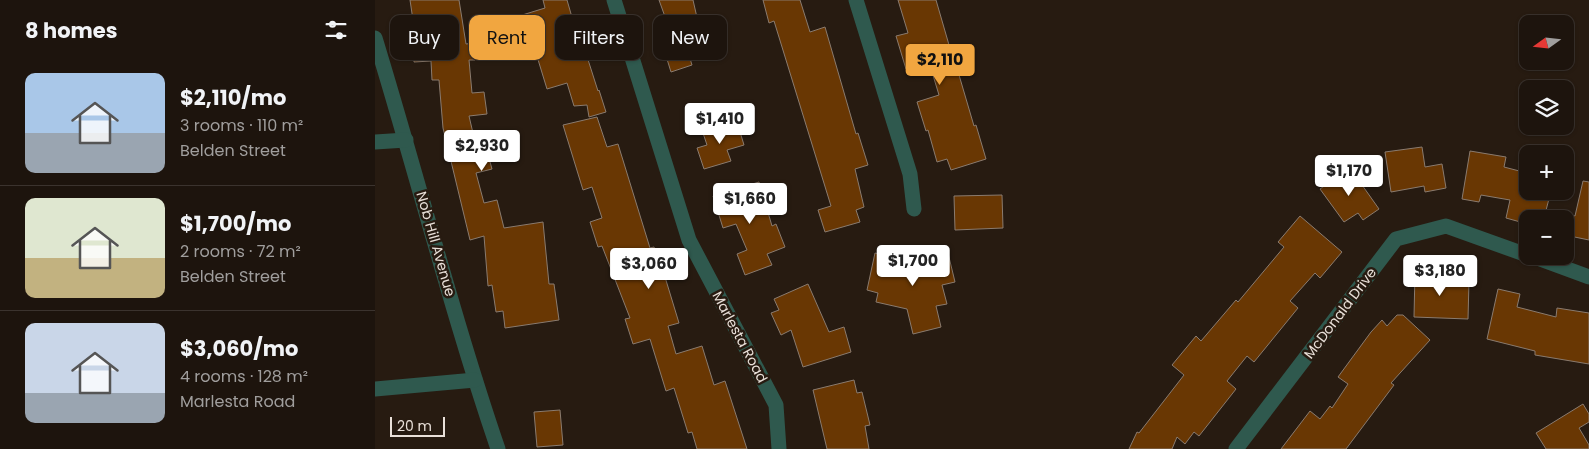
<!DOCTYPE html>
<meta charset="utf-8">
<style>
body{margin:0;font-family:Poppins,sans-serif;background:#2a211b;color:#f1f3f6;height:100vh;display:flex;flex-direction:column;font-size:19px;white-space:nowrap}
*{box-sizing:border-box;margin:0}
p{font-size:16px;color:#a09e9d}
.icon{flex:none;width:28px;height:28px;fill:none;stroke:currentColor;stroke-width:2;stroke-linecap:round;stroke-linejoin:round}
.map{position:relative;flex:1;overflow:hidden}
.panel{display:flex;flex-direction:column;background:#1d140d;width:375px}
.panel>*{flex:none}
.hud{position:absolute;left:15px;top:15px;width:475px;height:45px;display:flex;gap:10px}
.needle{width:32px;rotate:255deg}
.controls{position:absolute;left:1144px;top:15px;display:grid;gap:10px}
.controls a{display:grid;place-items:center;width:55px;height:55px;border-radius:10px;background:#1d140d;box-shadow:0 1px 4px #0004,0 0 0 1px #3b332e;font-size:25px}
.scale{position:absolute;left:15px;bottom:12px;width:55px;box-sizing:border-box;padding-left:5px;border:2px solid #e9e0d9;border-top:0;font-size:14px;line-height:18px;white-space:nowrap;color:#e9e0d9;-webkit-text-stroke:4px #271b11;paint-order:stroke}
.price{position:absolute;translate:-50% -42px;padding:0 11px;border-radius:5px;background:#fff;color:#222;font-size:16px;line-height:32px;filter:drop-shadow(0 1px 2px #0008)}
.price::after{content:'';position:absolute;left:50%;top:30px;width:15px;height:11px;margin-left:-8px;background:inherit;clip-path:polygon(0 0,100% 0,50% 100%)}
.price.on{background:#f1a640;color:#111}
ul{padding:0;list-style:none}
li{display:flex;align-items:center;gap:15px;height:125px;padding:0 25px}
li+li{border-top:1px solid #3b332e}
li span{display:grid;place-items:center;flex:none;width:140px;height:100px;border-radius:10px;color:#555}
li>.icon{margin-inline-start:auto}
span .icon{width:60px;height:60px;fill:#fffc;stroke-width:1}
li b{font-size:21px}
h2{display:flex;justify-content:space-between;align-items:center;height:60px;padding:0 25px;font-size:21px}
.tag{padding:0 18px;border-radius:10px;background:#1d140d;box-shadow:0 1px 4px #0004,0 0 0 1px #3b332e;font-size:18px;line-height:45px}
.tag.on{background:#f1a640;color:#111}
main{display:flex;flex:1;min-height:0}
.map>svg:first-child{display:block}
</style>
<main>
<section class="panel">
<h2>8 homes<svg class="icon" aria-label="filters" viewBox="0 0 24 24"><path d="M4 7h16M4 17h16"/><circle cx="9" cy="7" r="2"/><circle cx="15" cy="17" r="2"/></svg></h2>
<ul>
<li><span style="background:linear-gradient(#a9c7e8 60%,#9aa5b1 0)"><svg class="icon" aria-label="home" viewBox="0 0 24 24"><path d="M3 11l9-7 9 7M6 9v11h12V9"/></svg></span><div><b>$2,110/mo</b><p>3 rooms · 110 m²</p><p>Belden Street</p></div></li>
<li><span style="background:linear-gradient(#dfe7d0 60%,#c2b280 0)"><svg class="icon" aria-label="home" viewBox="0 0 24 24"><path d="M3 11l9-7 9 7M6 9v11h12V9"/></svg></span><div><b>$1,700/mo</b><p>2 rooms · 72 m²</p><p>Belden Street</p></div></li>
<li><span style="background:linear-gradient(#c9d6e8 70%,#9aa5b1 0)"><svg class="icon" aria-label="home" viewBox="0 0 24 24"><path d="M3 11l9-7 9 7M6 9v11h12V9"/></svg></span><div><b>$3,060/mo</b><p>4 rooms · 128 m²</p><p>Marlesta Road</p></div></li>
</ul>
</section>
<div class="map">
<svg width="1214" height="449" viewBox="0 0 1214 449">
<rect width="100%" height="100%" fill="#271b11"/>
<g fill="#693703" stroke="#8a7b6f">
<path d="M35,0H84L91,44L99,43L100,60H94L97,93L109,92L112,114L94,116L101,146L110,144L117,169L101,173L109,203L122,200L129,228L168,222L174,284H179L184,320L130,328L128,311L121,312L117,285L113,286L109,236L95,240L68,128L64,80H57L56,61L39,62V47H42Z"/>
<path d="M168,0H192L205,45L208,44L223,91L224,90L231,112L214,117L212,105L199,106L192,83L172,89L157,40L152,41L144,16L170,8Z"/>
<path d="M284,0H318L323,22L332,19L340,44L313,52L317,65L296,72L287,43L298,39Z"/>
<path d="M388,0H425L435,32L450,27L481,134L483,133L493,165L480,169L489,207L481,210L485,222L450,232L443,210L456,206L399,21L394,23Z"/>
<path d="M523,0H561L583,76L584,75L599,126L601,125L611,159L576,170L572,159L562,162L553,130L551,131L542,102L564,95L554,62L531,69L521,36L533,33Z"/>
<path d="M222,117L232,147L243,144L275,248L279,247L290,277L304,323L293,326L301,354L327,346L339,385L350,381L372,449H322L317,432L313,433L299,388L291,391L275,339L258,344L250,319L255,318L227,246L223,247L215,222L227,218L217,187L208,190L188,125Z"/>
<path d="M362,122L369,145L352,150L356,161L329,169L322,148L332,145L328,133Z"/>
<path d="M1047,147L1050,167L1067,164L1071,188L1050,192L1049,186L1016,192L1010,152Z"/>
<path d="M1095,151L1131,157L1129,167L1152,173V191H1176L1169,218L1151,214L1149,223L1131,218L1135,200L1106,195L1104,202L1087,199Z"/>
<path d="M975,168L1004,209L988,220L983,213L969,222L945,189Z"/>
<path d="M1208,181L1214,182V240L1190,235V213L1200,216Z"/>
<path d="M384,182L397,226L401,224L410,247L392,254L397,265L370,275L362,254L372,250L361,224L348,228L338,196Z"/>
<path d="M627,195L628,228L580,230L579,196Z"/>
<path d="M925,216L967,252L945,278L940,273L915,301L923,308L879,362L872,356L852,381L861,389L824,436L819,432L810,444L802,437L797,449H754L762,432L764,433L809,375L797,365L821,336L826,341L861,300L863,302L909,247L903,242Z"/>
<path d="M500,253L534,261L573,253L580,282L567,285L572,304L561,306L566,327L538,334L532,309L501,302L503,293L492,290Z"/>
<path d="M1040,272L1062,273V280L1094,281L1093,319L1039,317Z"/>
<path d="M433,284L454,332L469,327L476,352L428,367L416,330L406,335L396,313L404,310L399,299Z"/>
<path d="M1123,289L1145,294L1142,307L1181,317L1182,308L1214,313V364L1160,355V351L1112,339Z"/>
<path d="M1022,315H1028L1055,340L1016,383L1019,385L971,449H906L935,411L945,419L955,406L957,408L973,384L963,377L996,332L1007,320L1012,326Z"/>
<path d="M479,380L482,393L487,392L495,425L490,426L494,449H452L438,390Z"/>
<path d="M1208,404L1214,414V422L1204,428L1214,445V449H1171L1161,433Z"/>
<path d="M185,410L188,445L162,447L159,412Z"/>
</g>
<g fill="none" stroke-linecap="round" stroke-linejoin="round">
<g stroke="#2f594e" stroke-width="15">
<path d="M239,0L314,240L401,405L404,449"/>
<path d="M481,0L535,174L539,209"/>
<path d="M0,38C42,175 77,314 123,449"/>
<path d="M0,142L31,140"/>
<path d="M1157,256L1214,277"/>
<path d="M0,389L100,380"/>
<path d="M861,449L1021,239L1071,226L1152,255"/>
</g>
</g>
<g text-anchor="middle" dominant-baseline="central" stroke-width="5" stroke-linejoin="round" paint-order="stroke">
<g font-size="14" fill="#e9e0d9" stroke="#271b11">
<text transform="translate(61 244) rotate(74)">Nob Hill Avenue</text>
<text transform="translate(965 313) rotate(-53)">McDonald Drive</text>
<text transform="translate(365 337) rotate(62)">Marlesta Road</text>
</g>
</g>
</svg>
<div class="controls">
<a><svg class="needle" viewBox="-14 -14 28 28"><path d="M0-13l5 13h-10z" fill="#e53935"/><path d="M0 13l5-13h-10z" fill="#a09e9d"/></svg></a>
<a><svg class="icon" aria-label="layers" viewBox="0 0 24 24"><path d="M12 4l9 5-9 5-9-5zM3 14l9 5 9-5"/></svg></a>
<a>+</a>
<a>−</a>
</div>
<div class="scale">20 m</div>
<b class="price on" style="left:565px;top:86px">$2,110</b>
<b class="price" style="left:345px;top:145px">$1,410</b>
<b class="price" style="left:107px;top:172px">$2,930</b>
<b class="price" style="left:974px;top:197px">$1,170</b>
<b class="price" style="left:375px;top:225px">$1,660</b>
<b class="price" style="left:538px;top:287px">$1,700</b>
<b class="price" style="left:274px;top:290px">$3,060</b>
<b class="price" style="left:1065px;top:297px">$3,180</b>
<div class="hud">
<a class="tag">Buy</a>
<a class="tag on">Rent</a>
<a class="tag">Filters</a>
<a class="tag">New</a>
</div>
</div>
</main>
